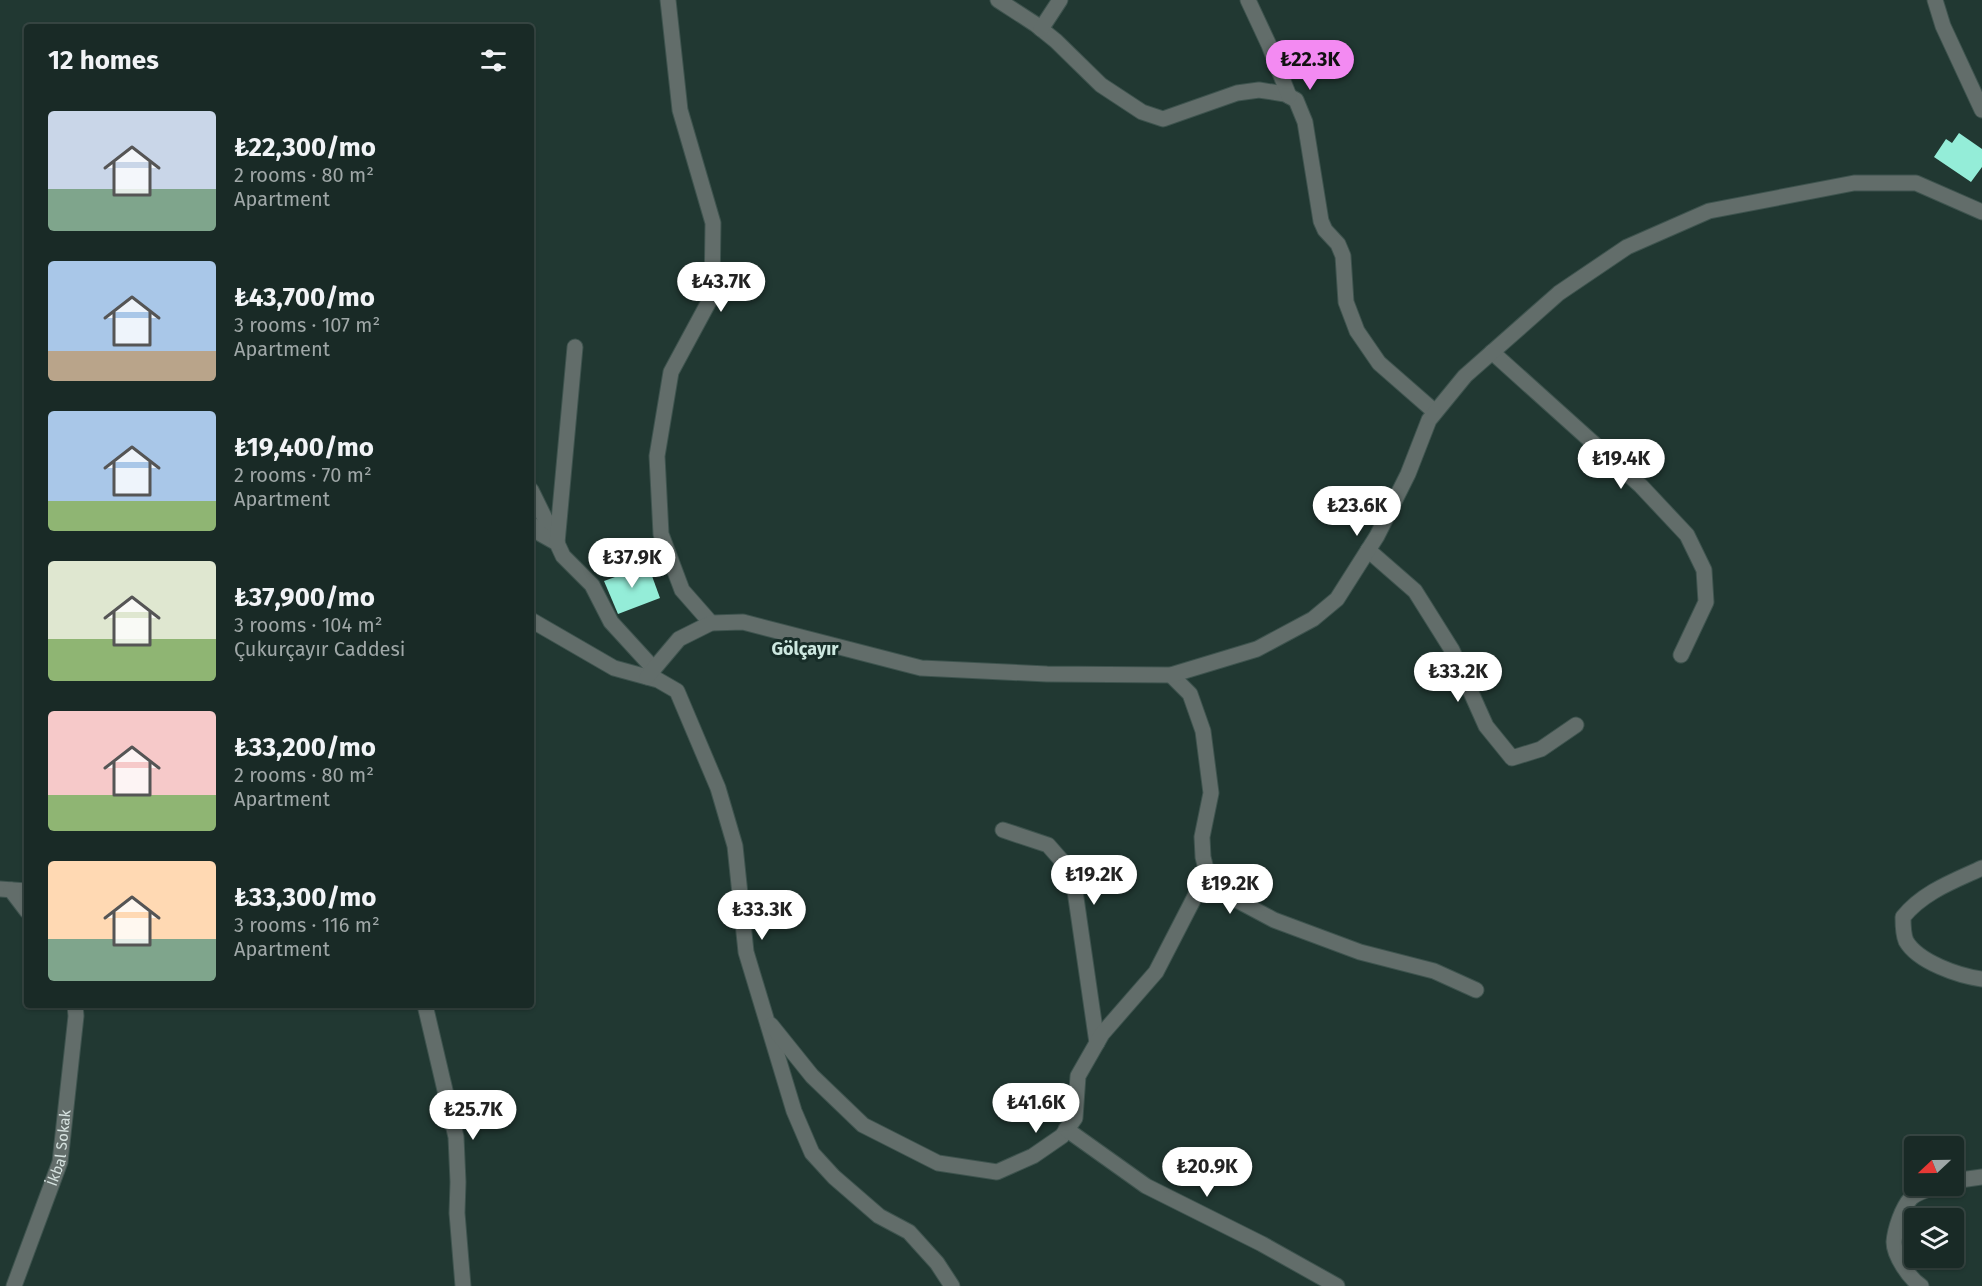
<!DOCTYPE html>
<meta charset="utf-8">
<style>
body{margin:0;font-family:"Fira Sans",sans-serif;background:#263632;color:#f1f3f6;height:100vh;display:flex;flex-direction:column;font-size:22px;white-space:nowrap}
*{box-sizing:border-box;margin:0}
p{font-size:20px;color:#9fa7a7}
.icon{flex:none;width:33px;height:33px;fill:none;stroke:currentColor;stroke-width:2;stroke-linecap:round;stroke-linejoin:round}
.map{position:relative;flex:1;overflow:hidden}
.sheet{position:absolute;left:24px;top:24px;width:510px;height:984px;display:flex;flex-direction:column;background:#192a26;border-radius:6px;box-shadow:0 2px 4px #0004,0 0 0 2px #374643}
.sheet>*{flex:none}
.needle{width:39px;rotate:248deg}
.buttons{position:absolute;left:1904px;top:1136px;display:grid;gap:12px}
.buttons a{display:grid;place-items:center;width:60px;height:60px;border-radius:6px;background:#192a26;box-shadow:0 2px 4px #0004,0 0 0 2px #374643;font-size:30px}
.price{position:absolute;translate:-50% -51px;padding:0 14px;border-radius:21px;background:#fff;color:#222;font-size:20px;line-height:39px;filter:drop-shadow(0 2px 3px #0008)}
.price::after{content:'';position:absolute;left:50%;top:36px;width:18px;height:14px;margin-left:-9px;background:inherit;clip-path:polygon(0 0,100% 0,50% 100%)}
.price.selected{background:#f38af2;color:#111}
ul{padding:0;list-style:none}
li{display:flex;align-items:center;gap:18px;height:150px;padding:0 24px}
li span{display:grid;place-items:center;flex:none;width:168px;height:120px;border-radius:6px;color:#555}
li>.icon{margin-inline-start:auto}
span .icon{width:72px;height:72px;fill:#fffc;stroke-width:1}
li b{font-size:26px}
h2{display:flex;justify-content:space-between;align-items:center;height:72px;padding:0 24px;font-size:26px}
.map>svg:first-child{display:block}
</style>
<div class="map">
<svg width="1982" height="1286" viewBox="0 0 1982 1286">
<rect width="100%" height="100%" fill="#213832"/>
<g fill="#94edd8">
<path d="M1959,133L1982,149V167L1971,182L1934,157L1946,139L1952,143Z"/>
<path d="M648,565L660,598L618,614L604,581Z"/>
</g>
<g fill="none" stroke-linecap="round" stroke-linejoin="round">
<g stroke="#3e534e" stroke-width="17">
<g id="minor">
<path d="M668,0L680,110L713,223L712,296L671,372L657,456L661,534L682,590L711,623"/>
<path d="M998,0L1035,24L1056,41L1101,85L1142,112L1163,119L1237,93L1259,90L1285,94L1296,100L1305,122L1321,221L1325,230L1338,244L1343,256L1346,302L1357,331L1379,363L1435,412"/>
<path d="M1248,0L1269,45L1289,96"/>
<path d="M1935,0L1943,26L1982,110"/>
<path d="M1041,29L1060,0"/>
<path d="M1492,352L1641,486L1687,535L1704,570L1706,602L1681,655"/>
<path d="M531,490L557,543"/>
<path d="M531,524L541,534L557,543L563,556L592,585L611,622L654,669"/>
<path d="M557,543L575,347"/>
<path d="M1368,550L1415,591L1452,650L1486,726L1512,758L1541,749L1576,725"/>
<path d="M531,620L614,668L658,680L677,691L718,788L735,846L746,952L794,1111L812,1153L834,1177L879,1216L909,1232L937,1263L952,1286"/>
<path d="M1171,675L1190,694L1203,731L1211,793L1202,837L1203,857L1207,873L1229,896L1274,920L1360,952L1434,971L1476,990"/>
<path d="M647,677L679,639L711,623L743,622L921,668L1047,674L1171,675L1257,649L1313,619L1337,599L1377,536L1408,474L1429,420L1465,376L1559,293L1627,247L1709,211L1854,183H1916L1982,212"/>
<path d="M1003,830L1048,845L1062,861L1074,884L1097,1043"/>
<path d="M1982,868C1954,881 1923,892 1903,917C1903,924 1903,934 1906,941C1918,962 1959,976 1982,979"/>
<path d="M0,889L27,891"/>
<path d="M11,890L27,911"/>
<path d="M425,1005L456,1137L458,1182L457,1213L463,1286"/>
<path d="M771,1025L812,1076L863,1125L938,1163L997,1172L1033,1156L1062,1136L1075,1118L1078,1076L1102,1034L1156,972L1207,873"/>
<path d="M1066,1129L1146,1186L1262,1244L1337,1286"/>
<path d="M1953,1181L1982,1177"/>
<path id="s1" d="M14,1286L60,1162L76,1016L75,1005"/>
<path d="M1921,1286C1910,1279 1894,1256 1894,1242C1895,1229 1902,1208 1911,1198C1918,1191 1934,1188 1942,1185"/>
</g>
</g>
<use href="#minor" stroke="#626d6a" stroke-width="15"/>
</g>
<g text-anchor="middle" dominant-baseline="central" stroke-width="6" stroke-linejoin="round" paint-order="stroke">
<g font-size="15" fill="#d5e2df" stroke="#172d28">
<text stroke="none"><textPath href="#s1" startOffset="146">İkbal Sokak</textPath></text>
</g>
<g font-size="18" font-weight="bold" fill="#cde8e0" stroke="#172d28">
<text x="805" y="649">Gölçayır</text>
</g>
</g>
</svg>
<div class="buttons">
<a><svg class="needle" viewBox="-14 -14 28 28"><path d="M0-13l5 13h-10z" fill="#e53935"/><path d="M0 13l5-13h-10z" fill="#9fa7a7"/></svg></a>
<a><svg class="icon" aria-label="layers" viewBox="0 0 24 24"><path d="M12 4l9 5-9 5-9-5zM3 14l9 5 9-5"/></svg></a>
</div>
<b class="price selected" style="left:1310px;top:91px">₺22.3K</b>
<b class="price" style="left:721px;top:313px">₺43.7K</b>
<b class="price" style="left:1621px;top:490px">₺19.4K</b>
<b class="price" style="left:1357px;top:537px">₺23.6K</b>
<b class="price" style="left:632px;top:589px">₺37.9K</b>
<b class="price" style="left:1458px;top:703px">₺33.2K</b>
<b class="price" style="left:1094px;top:906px">₺19.2K</b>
<b class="price" style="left:1230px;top:915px">₺19.2K</b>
<b class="price" style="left:762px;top:941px">₺33.3K</b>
<b class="price" style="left:1036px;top:1134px">₺41.6K</b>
<b class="price" style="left:473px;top:1141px">₺25.7K</b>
<b class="price" style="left:1207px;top:1198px">₺20.9K</b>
<section class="sheet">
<h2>12 homes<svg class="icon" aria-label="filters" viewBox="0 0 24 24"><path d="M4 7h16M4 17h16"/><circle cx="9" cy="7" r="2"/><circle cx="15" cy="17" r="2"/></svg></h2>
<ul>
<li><span style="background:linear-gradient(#c9d6e8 65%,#7fa58c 0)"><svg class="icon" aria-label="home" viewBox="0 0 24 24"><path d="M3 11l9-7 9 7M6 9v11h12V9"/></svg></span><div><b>₺22,300/mo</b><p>2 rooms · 80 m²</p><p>Apartment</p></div></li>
<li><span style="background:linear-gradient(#a9c7e8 75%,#b9a48a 0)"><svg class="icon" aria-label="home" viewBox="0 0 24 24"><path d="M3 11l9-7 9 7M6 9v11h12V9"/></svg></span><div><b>₺43,700/mo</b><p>3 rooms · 107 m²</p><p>Apartment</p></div></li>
<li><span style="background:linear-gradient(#a9c7e8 75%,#8fb573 0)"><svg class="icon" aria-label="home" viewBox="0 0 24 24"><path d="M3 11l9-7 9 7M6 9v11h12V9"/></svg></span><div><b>₺19,400/mo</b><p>2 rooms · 70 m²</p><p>Apartment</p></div></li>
<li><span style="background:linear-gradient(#dfe7d0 65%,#8fb573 0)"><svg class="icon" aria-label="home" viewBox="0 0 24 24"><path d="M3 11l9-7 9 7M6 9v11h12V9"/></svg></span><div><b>₺37,900/mo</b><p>3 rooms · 104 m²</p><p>Çukurçayır Caddesi</p></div></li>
<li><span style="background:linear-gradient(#f6c9c9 70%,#8fb573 0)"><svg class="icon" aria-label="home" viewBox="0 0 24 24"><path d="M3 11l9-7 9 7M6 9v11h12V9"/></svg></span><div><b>₺33,200/mo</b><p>2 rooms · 80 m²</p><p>Apartment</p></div></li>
<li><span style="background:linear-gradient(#ffd9b3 65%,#7fa58c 0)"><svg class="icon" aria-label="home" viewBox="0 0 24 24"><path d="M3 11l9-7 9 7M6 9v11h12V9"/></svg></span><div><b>₺33,300/mo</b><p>3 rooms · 116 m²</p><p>Apartment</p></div></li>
</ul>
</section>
</div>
